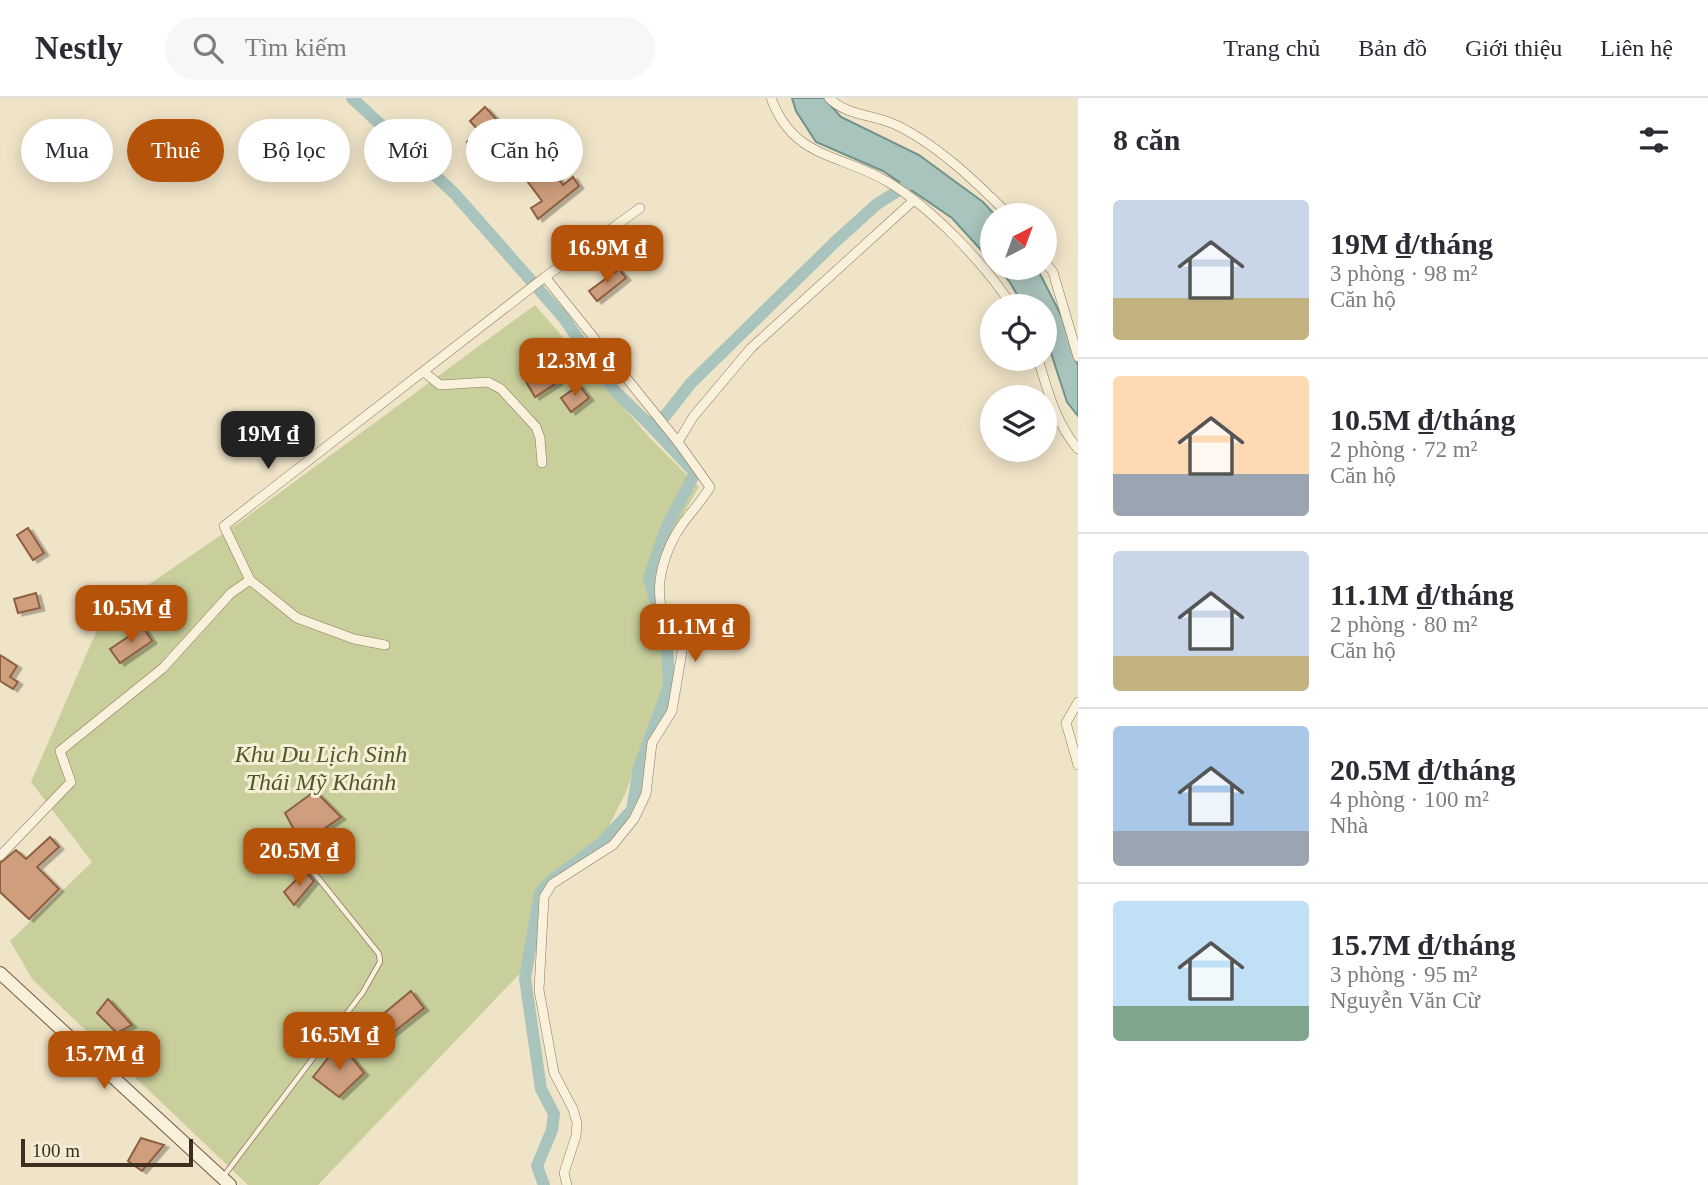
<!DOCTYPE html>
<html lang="vi">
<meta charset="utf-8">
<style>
body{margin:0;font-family:Georgia,serif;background:#f7f7f7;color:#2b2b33;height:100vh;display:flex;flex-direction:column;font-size:26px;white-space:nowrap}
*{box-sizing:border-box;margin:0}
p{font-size:23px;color:#7c7c81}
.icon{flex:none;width:38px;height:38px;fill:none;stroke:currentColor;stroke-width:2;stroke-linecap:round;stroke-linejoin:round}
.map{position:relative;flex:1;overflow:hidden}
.side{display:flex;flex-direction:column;background:#fff;width:630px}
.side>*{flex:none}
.top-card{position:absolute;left:21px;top:21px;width:665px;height:63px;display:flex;gap:14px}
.needle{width:46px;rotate:41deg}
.controls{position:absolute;left:980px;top:105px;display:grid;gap:14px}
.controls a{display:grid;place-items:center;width:77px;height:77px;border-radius:50%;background:#fff;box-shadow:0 4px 18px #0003;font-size:35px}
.scale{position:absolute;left:21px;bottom:18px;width:172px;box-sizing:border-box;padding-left:7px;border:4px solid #3d2e20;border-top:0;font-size:19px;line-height:24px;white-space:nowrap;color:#3d2e20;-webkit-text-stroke:5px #f7eed8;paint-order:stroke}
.price{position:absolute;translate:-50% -60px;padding:0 16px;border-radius:14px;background:#b45309;color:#fff;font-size:23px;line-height:46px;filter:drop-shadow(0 2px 4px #0008)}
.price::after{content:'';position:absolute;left:50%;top:42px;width:21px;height:16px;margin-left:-10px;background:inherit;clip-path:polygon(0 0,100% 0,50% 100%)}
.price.selected{background:#222;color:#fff}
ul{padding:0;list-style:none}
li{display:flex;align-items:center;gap:21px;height:175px;padding:0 35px}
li+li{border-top:2px solid #e1e1e2}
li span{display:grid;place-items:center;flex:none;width:196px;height:140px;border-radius:7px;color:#555}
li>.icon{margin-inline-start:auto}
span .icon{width:84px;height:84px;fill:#fffc;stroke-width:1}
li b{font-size:30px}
h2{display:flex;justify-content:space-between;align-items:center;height:84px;padding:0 35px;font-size:30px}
.pill{padding:0 24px;border-radius:32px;background:#fff;box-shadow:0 4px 18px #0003;font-size:24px;line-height:63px}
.pill.selected{background:#b45309;color:#fff}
header{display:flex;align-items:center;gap:42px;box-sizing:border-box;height:98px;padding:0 35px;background:#fff;border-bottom:2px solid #e1e1e2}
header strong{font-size:33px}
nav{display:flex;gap:38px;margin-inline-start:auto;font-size:24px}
.search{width:490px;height:63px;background:#f7f7f7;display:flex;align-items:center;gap:18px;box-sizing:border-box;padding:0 24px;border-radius:38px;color:#7c7c81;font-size:26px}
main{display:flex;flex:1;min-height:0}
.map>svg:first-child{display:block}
</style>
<header>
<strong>Nestly</strong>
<div class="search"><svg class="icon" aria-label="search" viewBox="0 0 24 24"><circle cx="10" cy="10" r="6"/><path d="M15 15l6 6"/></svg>Tìm kiếm</div>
<nav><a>Trang chủ</a><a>Bản đồ</a><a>Giới thiệu</a><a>Liên hệ</a></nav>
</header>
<main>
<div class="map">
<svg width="1078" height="1087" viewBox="0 0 1078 1087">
<defs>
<filter id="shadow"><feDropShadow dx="4.5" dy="2.5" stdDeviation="0" flood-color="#0004"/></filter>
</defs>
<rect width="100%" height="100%" fill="#f0e4c8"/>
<path fill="#c9cf9b" d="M535,207L650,340L699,389L646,480L669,571L626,694L606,734L538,790L527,868L318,1087H248L33,882L10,843L92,764L31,684L103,518L237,426Z"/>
<g fill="#a9c4bc" stroke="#6f938a" stroke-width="2">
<path d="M792,0H824L841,19L919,57L983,104L995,117H992V164L952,120L883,73L816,44L796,13Z"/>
<path d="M998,170H1037L1066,227L1078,268V318L1067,304L1051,255L1045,245V208H1024L1009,183Z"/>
</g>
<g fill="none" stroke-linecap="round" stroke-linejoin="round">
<g stroke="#a9c4bc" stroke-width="12">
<path d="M352,0L454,95L563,219L615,293L648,325L665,318L691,285L835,144L877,106L909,86"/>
<path d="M544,1087L537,1068L552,1032L554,1016L541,991L525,880L540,795L551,783L600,746L632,712L639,670L669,588L667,547L649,480L667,428L695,375L648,325"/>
</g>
</g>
<g fill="#cf9f7d" stroke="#8d5f41" stroke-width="2" filter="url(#shadow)">
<path d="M485,9L513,39L516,37L537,64L543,59L563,87L573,79L579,88L538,121L531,110L542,103L515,67L500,80L467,44L478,32L470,23Z"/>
<path d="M619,171L626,180L597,203L589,193Z"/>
<path d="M534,275L540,283L553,275L558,284L535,299L525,282Z"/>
<path d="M579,287L589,300L571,314L561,300Z"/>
<path d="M28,430L44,455L33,462L17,437Z"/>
<path d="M36,495L40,510L18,515L14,501Z"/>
<path d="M143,529L152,543L120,565L110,551Z"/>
<path d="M0,557L17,568L10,579L18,584L13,591L0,583Z"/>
<path d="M315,693L341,719L302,746L285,715Z"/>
<path d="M50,739L59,749L37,769L59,791L29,821L0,794V765L16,752L26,761Z"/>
<path d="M305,773L314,783L294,807L284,794Z"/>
<path d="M411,893L424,910L370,953L365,931Z"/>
<path d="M108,901L132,927L117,935L97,915Z"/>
<path d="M340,945L364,975L339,999L313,979Z"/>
<path d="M141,1040L164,1047L142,1073L128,1063Z"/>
</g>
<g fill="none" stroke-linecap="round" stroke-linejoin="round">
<g stroke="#8d765c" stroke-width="6">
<path id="service" d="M223,1079L363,894L380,864L379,856L286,740"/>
</g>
<g stroke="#8d765c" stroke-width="10">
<g id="minor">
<path d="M771,0C794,62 840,55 888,84C932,110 985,166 1012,208"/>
<path d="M829,0C845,17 874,17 894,26C937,46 976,84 1009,117"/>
<path d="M1045,164L1053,174L1078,259"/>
<path d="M545,179L678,344"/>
<path d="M1038,261C1048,293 1055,324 1078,351"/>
<path d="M424,274L440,287L488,284L501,291L536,329L540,340L542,365"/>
<path d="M385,547L354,541L297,520L250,482L224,428L545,179L640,110"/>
<path d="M1078,604L1066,625L1078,667"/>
<path d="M0,758L71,684L60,653L163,570L231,495L250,482"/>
<path d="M567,1087L564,1075L576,1038L577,1025L573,1011L554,975L539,892L544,799L552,786L613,747L634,721L646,696L652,645L672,613L683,548C677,534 667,529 662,511C654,485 666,450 681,428C690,415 702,403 710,389L678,344L693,319L751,250L913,103"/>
</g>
</g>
<g stroke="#6f573f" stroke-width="14">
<path id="secondary" d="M0,875L230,1087"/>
</g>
<use href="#service" stroke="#faf1dc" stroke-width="4.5"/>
<use href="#minor" stroke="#faf1dc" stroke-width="9"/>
<use href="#secondary" stroke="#faf1dc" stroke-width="12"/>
</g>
<g text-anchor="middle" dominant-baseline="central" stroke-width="6" stroke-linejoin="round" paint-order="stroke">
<g font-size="24" font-style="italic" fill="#4d5a26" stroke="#f7eed8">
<text x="321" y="656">Khu Du Lịch Sinh<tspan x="321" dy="28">Thái Mỹ Khánh</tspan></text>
</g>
</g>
</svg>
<div class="controls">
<a><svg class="needle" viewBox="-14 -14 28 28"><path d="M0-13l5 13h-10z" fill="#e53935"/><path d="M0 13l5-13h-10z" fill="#7c7c81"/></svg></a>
<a><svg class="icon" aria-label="locate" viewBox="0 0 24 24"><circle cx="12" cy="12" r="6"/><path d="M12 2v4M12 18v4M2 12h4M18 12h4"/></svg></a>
<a><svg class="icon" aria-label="layers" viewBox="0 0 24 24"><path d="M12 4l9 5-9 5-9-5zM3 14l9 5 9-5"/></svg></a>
</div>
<div class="scale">100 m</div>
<b class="price" style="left:607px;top:187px">16.9M ₫</b>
<b class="price" style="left:575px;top:300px">12.3M ₫</b>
<b class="price selected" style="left:268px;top:373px">19M ₫</b>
<b class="price" style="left:131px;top:547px">10.5M ₫</b>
<b class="price" style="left:695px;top:566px">11.1M ₫</b>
<b class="price" style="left:299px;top:790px">20.5M ₫</b>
<b class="price" style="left:339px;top:974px">16.5M ₫</b>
<b class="price" style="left:104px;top:993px">15.7M ₫</b>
<div class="top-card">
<a class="pill">Mua</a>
<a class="pill selected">Thuê</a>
<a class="pill">Bộ lọc</a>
<a class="pill">Mới</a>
<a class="pill">Căn hộ</a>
</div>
</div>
<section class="side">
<h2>8 căn<svg class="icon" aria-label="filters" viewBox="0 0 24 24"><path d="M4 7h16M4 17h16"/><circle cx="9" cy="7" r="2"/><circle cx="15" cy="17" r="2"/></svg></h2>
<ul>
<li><span style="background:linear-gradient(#c9d6e8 70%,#c2b280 0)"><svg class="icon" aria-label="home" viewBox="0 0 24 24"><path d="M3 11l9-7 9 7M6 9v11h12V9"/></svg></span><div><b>19M ₫/tháng</b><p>3 phòng · 98 m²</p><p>Căn hộ</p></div></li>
<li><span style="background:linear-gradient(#ffd9b3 70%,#9aa5b1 0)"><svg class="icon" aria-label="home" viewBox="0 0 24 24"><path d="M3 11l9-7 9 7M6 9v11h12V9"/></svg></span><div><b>10.5M ₫/tháng</b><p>2 phòng · 72 m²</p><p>Căn hộ</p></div></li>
<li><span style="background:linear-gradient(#c9d6e8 75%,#c2b280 0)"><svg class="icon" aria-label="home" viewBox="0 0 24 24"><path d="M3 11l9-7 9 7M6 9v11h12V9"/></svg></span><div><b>11.1M ₫/tháng</b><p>2 phòng · 80 m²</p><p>Căn hộ</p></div></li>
<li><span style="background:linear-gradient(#a9c7e8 75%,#9aa5b1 0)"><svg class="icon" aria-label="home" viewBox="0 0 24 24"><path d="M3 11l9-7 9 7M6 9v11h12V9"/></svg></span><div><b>20.5M ₫/tháng</b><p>4 phòng · 100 m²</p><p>Nhà</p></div></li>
<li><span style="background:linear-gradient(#bfe0f5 75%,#7fa58c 0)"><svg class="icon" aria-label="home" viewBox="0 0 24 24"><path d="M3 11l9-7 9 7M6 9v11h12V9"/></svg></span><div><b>15.7M ₫/tháng</b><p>3 phòng · 95 m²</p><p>Nguyễn Văn Cừ</p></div></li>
</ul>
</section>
</main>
